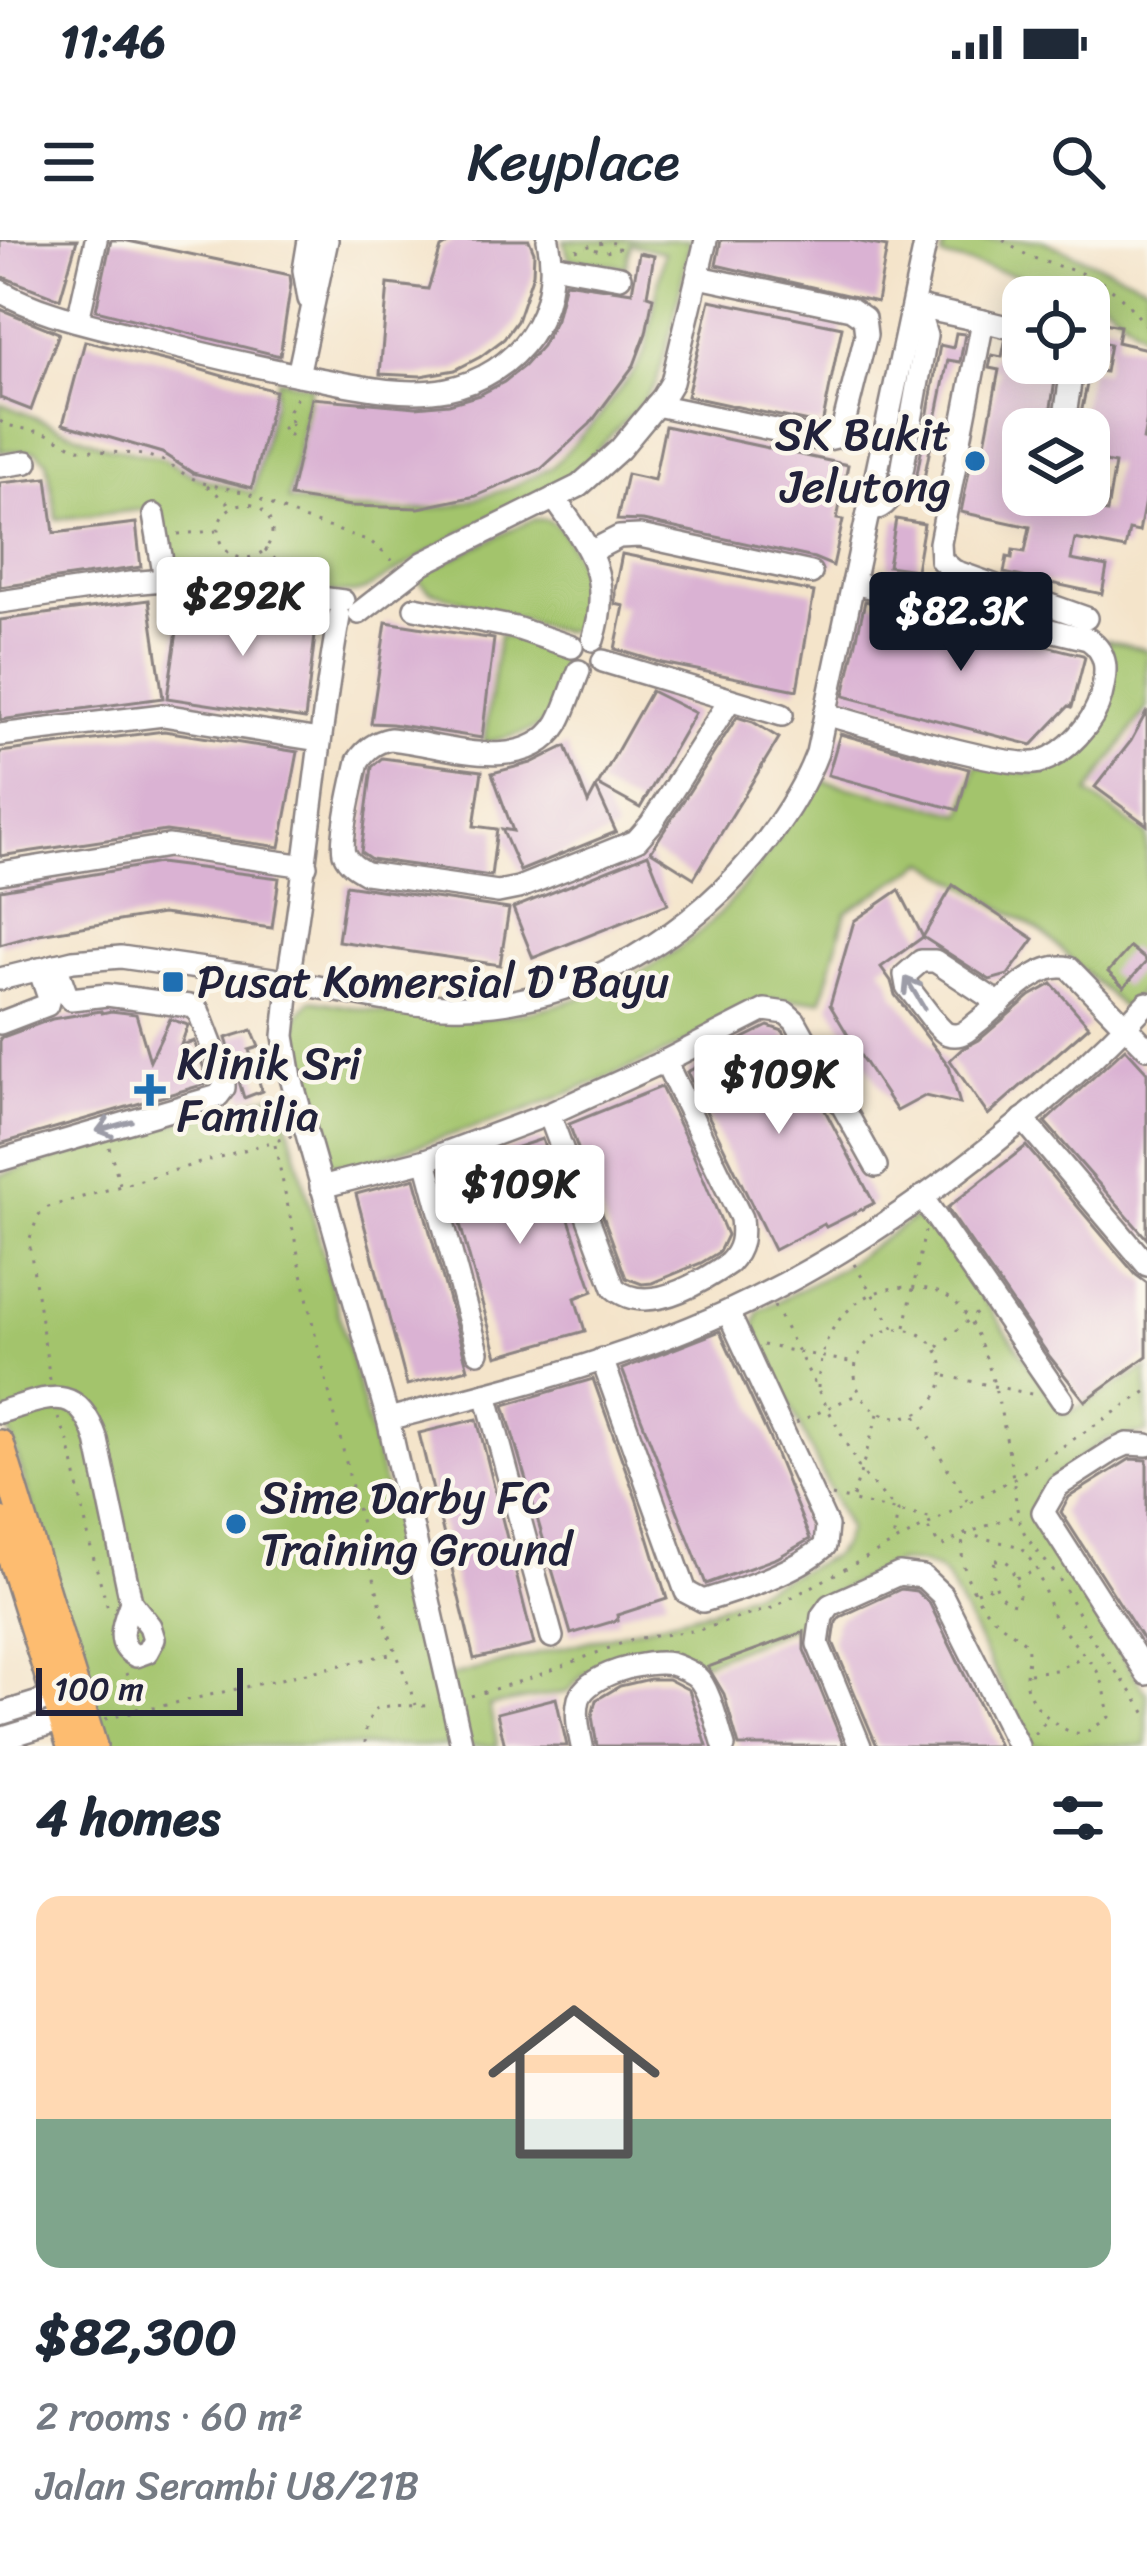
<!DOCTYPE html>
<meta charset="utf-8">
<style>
body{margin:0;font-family:Sriracha,sans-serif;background:#f2f2f3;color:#1f2937;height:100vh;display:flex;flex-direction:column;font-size:45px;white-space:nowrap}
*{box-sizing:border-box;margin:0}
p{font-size:39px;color:#747a83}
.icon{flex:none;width:66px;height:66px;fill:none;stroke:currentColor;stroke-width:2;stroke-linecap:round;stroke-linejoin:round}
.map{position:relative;height:1506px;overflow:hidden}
.details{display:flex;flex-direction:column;background:#fff;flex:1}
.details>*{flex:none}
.fabs{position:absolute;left:1002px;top:36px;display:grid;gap:24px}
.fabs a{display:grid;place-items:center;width:108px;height:108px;border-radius:24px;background:#fff;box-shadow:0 6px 30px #0003;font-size:60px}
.scale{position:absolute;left:36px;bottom:30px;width:207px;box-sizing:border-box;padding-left:12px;border:6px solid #22223b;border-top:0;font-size:33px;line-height:42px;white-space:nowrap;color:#22223b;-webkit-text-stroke:9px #fbf7ec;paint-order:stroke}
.price{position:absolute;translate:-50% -102px;padding:0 27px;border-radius:12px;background:#fff;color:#222;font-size:39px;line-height:78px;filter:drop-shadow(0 3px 6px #0008)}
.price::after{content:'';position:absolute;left:50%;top:72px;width:36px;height:27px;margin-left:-18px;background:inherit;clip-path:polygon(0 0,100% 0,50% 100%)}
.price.active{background:#111827;color:#fff}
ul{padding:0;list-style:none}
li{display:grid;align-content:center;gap:24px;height:636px;padding:0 36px}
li+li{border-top:3px solid #e0e1e3}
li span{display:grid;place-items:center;height:372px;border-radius:24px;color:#555}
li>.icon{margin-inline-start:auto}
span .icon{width:216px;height:216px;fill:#fffc;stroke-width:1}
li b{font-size:51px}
h2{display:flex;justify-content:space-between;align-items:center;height:144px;padding:0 36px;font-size:51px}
.status{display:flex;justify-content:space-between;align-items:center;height:84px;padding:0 60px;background:#fff;direction:ltr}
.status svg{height:33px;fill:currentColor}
header{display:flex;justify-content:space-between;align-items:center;height:156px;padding:0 36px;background:#fff;font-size:54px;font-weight:600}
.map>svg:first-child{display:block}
</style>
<div class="status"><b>11:46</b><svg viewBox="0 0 49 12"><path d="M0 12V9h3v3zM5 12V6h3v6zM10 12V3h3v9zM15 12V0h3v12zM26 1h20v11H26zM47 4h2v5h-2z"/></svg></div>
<header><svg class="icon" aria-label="menu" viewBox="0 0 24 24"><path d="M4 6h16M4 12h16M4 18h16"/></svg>Keyplace<svg class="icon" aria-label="search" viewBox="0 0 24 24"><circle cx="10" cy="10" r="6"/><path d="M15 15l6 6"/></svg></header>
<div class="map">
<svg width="1147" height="1506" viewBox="0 0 1147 1506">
<rect width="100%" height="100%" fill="#fbf7ec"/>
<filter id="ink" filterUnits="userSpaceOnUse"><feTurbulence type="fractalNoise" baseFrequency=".00833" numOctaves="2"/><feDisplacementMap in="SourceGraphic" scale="24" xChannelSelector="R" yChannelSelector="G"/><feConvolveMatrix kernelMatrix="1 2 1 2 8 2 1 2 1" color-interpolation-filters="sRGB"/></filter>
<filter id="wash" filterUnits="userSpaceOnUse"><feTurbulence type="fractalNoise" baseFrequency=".004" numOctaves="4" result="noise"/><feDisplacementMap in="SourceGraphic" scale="48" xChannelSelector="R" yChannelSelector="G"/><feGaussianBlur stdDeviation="2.7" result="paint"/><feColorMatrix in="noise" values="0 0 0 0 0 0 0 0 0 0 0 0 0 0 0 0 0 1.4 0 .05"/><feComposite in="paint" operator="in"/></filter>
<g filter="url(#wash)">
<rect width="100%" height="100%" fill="#f4e4ca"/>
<g fill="#a3c46c" stroke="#627354" stroke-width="3">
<path d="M571,0H690L673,84L656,144L636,169L570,238L465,291L365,350L355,353H337L174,326L158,268L57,279L47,221L36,211H0V163L102,205L161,218L199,238L253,253L278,139L311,146L288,260L346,270L407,272L457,265L507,249L552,227L599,177L637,127L646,109L664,12L631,4L626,27L569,19L564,1Z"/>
<path d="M945,0H1041L1147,45V98L1097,55L942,17Z"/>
<path d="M534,279C545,279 553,280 560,289C575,306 605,385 566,391C560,392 553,389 547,388L430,351L415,337Z"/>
<path d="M499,395C530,401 572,404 563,446C560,456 554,472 547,480C533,494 502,498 484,503Z"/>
<path d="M1107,400L1147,410V468L1088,553L1147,595V743L1124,769L1043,693L926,622L846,672L822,760H767L666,813L525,871L357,925L322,923L292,820L298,775L311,760C353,767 397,777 439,779C541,784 664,739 731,661C763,623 789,581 815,539L963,574L976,525L1033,534L1052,526L1113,441Z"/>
<path d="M280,852L436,1440L710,1370L831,1317L841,1307L848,1289L757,1094C754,1085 756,1080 759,1071L838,1030L911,980L921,978L931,985L1065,1175L1147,1128V1193L1106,1199L1048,1241L1038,1254L1036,1267L1037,1281L1147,1454V1506H1032L948,1340C935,1323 917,1322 897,1322L813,1363L803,1383L706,1422L666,1414L622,1420L583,1435L567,1452L489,1466L498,1506H105L0,1161V935Z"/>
</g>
<g id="blocks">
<g fill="#dab2d3">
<path d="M0,0H77L60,59L0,36Z"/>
<path d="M111,0H123L290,35L291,44L280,116L96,70Z"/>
<path d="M455,0H529L534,12L533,34L517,81L504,99L480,117L455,130L421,136L380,134L388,44L428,49L441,8Z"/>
<path d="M721,0H850L887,7L877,62L716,25Z"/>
<path d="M639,13L654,16L647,55L653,57L646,93L634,125L590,184L541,229L476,256L419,268L351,266L290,257L312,158L416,167L449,164L479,155L504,142L524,126L542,106L556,79L565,42L632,52Z"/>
<path d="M710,60L842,87L822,185L687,156Z"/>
<path d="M0,69L59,93L31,170L0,158Z"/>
<path d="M1089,80L1120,86L1117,102L1147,109V179L1143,200L1147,201V250L1139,292L1129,290L1125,309L1075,299L1071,320L1107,327L1102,354L1004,333L1007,317L1012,318L1013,310L1025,312L1030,287L961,272L971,222L981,224L999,130L989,128L992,115L1002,117L1005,102L1023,106V123L1057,127L1050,174L1051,189H1023V206L1015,254L1107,272L1115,224L1089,219V189H1078L1090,129L1105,132L1110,104L1089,100Z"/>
<path d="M956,93L965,94L960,122L948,120L921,253L911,251L916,240L940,105L953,108Z"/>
<path d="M85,101L188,126L275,151L252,248L193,233L162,213L63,184Z"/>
<path d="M665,186L848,225L837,279L843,280L833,326L814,318L643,281L617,280L627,234L654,240Z"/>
<path d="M47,238L54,293L136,283L141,327L0,347V243Z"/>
<path d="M896,279L924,284L916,330L888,326Z"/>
<path d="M622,314L814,352L797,450L662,423L615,409L624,366L615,364V349Z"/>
<path d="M182,358L317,379L305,479L167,458Z"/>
<path d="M149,360L163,458L0,480V380Z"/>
<path d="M865,361L1083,415L1085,417L1072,467L1069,466L1032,505L844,456Z"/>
<path d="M386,382L494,399L482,498L392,484L371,483Z"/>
<path d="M651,451L695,473L640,568L598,545Z"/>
<path d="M1147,471V585L1095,547L1131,501Z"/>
<path d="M737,477L753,482L779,498L694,638L651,611Z"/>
<path d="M164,491L298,512L280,607L166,591L0,616V512Z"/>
<path d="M840,494L969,529L958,570L828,535Z"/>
<path d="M566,506L588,563L596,548L616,592L520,631L502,589L513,591L492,533L531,523Z"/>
<path d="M382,518L482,531L474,586L497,589L491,636L371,619L361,612L372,527Z"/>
<path d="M648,614L668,664L533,718L513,668Z"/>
<path d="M159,623L279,638L272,688L162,674L39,694L0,705V650Z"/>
<path d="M346,645L509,669L500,725L338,701Z"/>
<path d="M953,645L1034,699L1008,735L990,740L923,697Z"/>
<path d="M899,650L923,697L881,727L891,741L895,755L949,826L960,864L925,856L897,871L858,812L830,765L854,681Z"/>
<path d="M1130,707L1147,721L1124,747L1108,732Z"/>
<path d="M1052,744L1089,786L988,875L950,820L962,809L979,800L1030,756Z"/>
<path d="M101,771L102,773L111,771L136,774L150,821L170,779L188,785L181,805L194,801L209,843L0,904V798L52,779Z"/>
<path d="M768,786L783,791L874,963L826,987L824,984L774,1010L687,832L734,808L732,804Z"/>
<path d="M252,790L259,807L249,810L262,851L244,858L226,798Z"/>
<path d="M1125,808L1147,832V999L1045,882Z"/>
<path d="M661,847L690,907L727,995L719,1012L701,1023L652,1043L642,1044L626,1038L569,884Z"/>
<path d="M542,899L593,1051L575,1058L585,1091L497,1116L445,931Z"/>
<path d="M1026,906L1136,1035L1147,1043V1116L1085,1161L1050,1117L947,968Z"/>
<path d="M415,938L468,1129L407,1145L356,954Z"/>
<path d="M720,1091L768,1195L810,1299L777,1318L706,1344L622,1129Z"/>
<path d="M593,1139L637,1261L667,1359L617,1375L618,1380L571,1394L504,1165Z"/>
<path d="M477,1179L534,1405L474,1419L419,1193Z"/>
<path d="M1130,1219L1147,1220V1406L1061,1272L1069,1257Z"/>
<path d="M901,1349L916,1351L930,1364L999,1506H877L833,1402L836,1382L840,1377Z"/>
<path d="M804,1392V1410L844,1506H739L724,1454L708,1427Z"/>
<path d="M668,1439L689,1450L707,1506H597L592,1476L596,1460L620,1446L650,1439Z"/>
<path d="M556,1458L567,1506H505L497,1473Z"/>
</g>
</g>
</g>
<g filter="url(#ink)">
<use href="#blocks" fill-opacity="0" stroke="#8b8382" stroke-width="3"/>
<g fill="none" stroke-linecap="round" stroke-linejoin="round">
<g stroke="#8b8382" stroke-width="26">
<g id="minor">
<path d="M309,0L304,30L309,59"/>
<path d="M552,25L620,37"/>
<path d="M0,51C40,74 86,83 131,95C193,112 256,127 319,139C360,147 406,157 447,149C518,135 564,71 548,0"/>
<path d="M913,66L983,81"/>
<path d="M78,80L96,0"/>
<path d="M1023,91L983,81L940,303L941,320L954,331L1086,378"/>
<path d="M298,135L327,0"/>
<path d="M656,165L823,200L836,197L843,187L866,95L864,78L851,69L699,37"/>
<path d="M1065,176L1073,123"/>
<path d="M0,226L27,222"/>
<path d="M554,258C590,308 613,338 593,400"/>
<path d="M869,271C887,268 894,254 901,237L926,96L920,77L912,69"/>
<path d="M154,275L165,339"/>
<path d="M590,312L619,297L640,296L811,333"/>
<path d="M0,362L130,343L175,339L343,361"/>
<path d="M415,368L516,388L572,407"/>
<path d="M359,373L423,323L579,246L620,209L663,157L672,142L706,0"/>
<path d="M603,421L782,475"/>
<path d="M579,431C572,448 567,467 558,483C525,538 439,503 390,499C375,502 366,509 358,521C354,539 340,598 344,613C348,623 357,628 366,633L498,652L518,648L628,604L637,600L651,584L730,460"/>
<path d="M825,474C862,484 1012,531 1040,522C1067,513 1094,483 1101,456C1107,432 1109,414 1088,399L853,343"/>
<path d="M0,495L163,475L319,500"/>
<path d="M0,633L168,606L306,626"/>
<path d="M290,726C309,610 318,493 339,377"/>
<path d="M0,739L73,721L121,717L273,739"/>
<path d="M302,744C356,754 410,768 465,766C586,762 695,694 767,600C788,572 805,545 817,513L926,0"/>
<path d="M288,756L284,796L291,838L388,1179L462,1506"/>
<path d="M1000,764L935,721H921L905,735L907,746L937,785C943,791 945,795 954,795C964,796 971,787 979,781C1003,762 1037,720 1069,728L1147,808"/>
<path d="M0,783L47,765L49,758L39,729"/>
<path d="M549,874L614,1048C646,1076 699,1044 729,1023C742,1009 743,997 741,978L665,821"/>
<path d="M1023,879L1147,1025"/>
<path d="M0,920L218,856L224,848V837L198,770L189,766L107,755L71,759L66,753L56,725"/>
<path d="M426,920L478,1112"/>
<path d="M321,947L426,920L549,874L665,821L765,770L786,773L795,781L876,926"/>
<path d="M922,957L1062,1160"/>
<path d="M602,1119L686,1352L703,1361C740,1350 796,1332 825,1306L827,1286L728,1072"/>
<path d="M486,1154L552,1397"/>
<path d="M0,1172C48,1158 77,1140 97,1200L131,1362L150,1386L154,1399L147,1412L136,1416C113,1405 124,1381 131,1362"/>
<path d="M388,1179C504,1150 620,1121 729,1071C878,1003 1035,882 1147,763"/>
<path d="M1147,1205L1127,1204L1114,1210L1058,1246L1043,1272L1147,1434"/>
<path d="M0,1474L68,1453"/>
<path d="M0,1499L76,1476"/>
<path d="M582,1506C579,1492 575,1474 579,1459C587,1434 648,1419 671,1424C678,1426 691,1432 696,1436C710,1448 718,1488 724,1506"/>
<path d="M860,1506L818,1404L822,1376L830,1365L899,1334L923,1337L942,1355L1018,1506"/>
</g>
</g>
<g stroke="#8b8382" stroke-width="32">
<g id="major">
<path d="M0,1204L93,1506"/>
<path d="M0,1281L71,1506"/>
</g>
</g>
<g stroke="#8b8382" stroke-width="3" stroke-dasharray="3 9" stroke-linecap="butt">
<path d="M1003,0C1038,27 1064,23 1099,41C1118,50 1133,71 1147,86"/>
<path d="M576,10C589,6 607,0 620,4L618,10L604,12L586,7"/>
<path d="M0,181L6,185L45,193L78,209L145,215L167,222L187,236L203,243L247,253L300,278L370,301L393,321"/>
<path d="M291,183L293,192L290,195L284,194L283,188L291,183L289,170L299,154"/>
<path d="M207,246L232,266"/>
<circle cx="245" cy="291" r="27"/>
<path d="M178,294L216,291"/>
<path d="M265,309L274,318L282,336"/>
<path d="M275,905L314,1090L385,1383L416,1465"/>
<path d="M109,907L120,944"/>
<path d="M854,1024L893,1088"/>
<path d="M774,1066L861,1232L898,1271L893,1301"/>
<path d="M905,1087L925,991"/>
<circle cx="899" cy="1133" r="44"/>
<path d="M763,1105L854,1123"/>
<path d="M938,1107L980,1070"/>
<path d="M946,1136L1036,1155"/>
<path d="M50,1140L29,1001L38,976L45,968L292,896"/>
<path d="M818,1148C819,1117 826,1088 852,1067C871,1050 895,1045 920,1048C935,1049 950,1056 960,1067C989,1100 1005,1188 1012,1232C1016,1252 1015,1275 1025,1294C1036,1312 1052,1327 1063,1345C1074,1364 1082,1384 1094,1402C1111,1427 1132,1449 1147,1476"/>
<path d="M916,1176L967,1260"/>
<path d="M58,1178L69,1202L91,1309L109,1372"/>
<path d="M796,1183L858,1154"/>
<path d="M832,1256L933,1279"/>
<path d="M853,1257L878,1174"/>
<path d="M928,1289L941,1307L965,1294L1016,1275"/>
<path d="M965,1294L1022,1307L1037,1330L1055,1380L1096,1429L1104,1446L1109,1477C1101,1482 1091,1491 1083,1493C1063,1497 1027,1462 1026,1444C1025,1430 1030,1418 1027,1404C1013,1391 994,1382 983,1366C969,1346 956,1318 965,1294Z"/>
<path d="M995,1320H1004L1011,1325L1019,1355L1016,1364C996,1362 991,1337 995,1320Z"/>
<path d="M1016,1338L1035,1331"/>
<path d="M976,1352L995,1346"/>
<path d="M126,1433L138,1471"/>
<path d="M1029,1433L1056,1430L1082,1417"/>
<path d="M471,1456L531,1438L633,1399L699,1390L772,1368L1013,1239L1147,1151"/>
<path d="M105,1479L394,1413"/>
<path d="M1034,1494L1048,1479"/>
<path d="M365,1503L366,1488L373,1470C391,1462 413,1468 433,1465"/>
</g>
<use href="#minor" stroke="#fff" stroke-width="21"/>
<use href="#major" stroke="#fdbc70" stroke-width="27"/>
</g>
<defs><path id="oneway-shaft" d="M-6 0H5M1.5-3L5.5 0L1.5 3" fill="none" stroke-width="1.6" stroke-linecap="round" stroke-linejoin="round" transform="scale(3)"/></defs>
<g stroke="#9c9ca7">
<use href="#oneway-shaft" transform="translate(915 753) rotate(-121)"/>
<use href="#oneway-shaft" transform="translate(114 886) rotate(164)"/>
</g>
</g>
<g fill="#1f6fb2" stroke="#fbf7ec" stroke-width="4.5">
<circle cx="975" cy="221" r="12"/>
<rect x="161" y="730" width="24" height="24" rx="6"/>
<path d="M144 832h12v12h12v12h-12v12h-12v-12h-12v-12h12z"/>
<circle cx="236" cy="1284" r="12"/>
</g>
<g text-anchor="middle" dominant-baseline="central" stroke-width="9" stroke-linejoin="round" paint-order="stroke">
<g font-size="45" fill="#22223b" stroke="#fbf7ec" text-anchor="start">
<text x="951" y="195" text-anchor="end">SK Bukit<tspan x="951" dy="52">Jelutong</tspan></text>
<text x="197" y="742">Pusat Komersial D'Bayu</text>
<text x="177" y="824">Klinik Sri<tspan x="177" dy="52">Familia</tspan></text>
<text x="260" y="1258">Sime Darby FC<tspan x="260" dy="52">Training Ground</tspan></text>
</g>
</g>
</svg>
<div class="fabs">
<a><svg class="icon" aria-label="locate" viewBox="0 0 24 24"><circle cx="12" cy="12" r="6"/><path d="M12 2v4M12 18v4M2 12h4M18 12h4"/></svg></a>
<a><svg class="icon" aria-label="layers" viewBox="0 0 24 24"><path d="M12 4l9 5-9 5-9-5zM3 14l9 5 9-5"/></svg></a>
</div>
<div class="scale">100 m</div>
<b class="price" style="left:243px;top:419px">$292K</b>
<b class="price active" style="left:961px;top:434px">$82.3K</b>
<b class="price" style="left:779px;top:897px">$109K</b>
<b class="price" style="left:520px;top:1007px">$109K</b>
</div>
<section class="details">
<h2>4 homes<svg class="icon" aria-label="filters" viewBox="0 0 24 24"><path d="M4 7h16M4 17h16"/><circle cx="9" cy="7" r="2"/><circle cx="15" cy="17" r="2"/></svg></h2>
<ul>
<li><span style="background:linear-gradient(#ffd9b3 60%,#7fa58c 0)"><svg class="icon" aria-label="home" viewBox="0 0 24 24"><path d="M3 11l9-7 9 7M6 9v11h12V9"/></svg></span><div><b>$82,300</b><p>2 rooms · 60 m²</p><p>Jalan Serambi U8/21B</p></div></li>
</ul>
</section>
